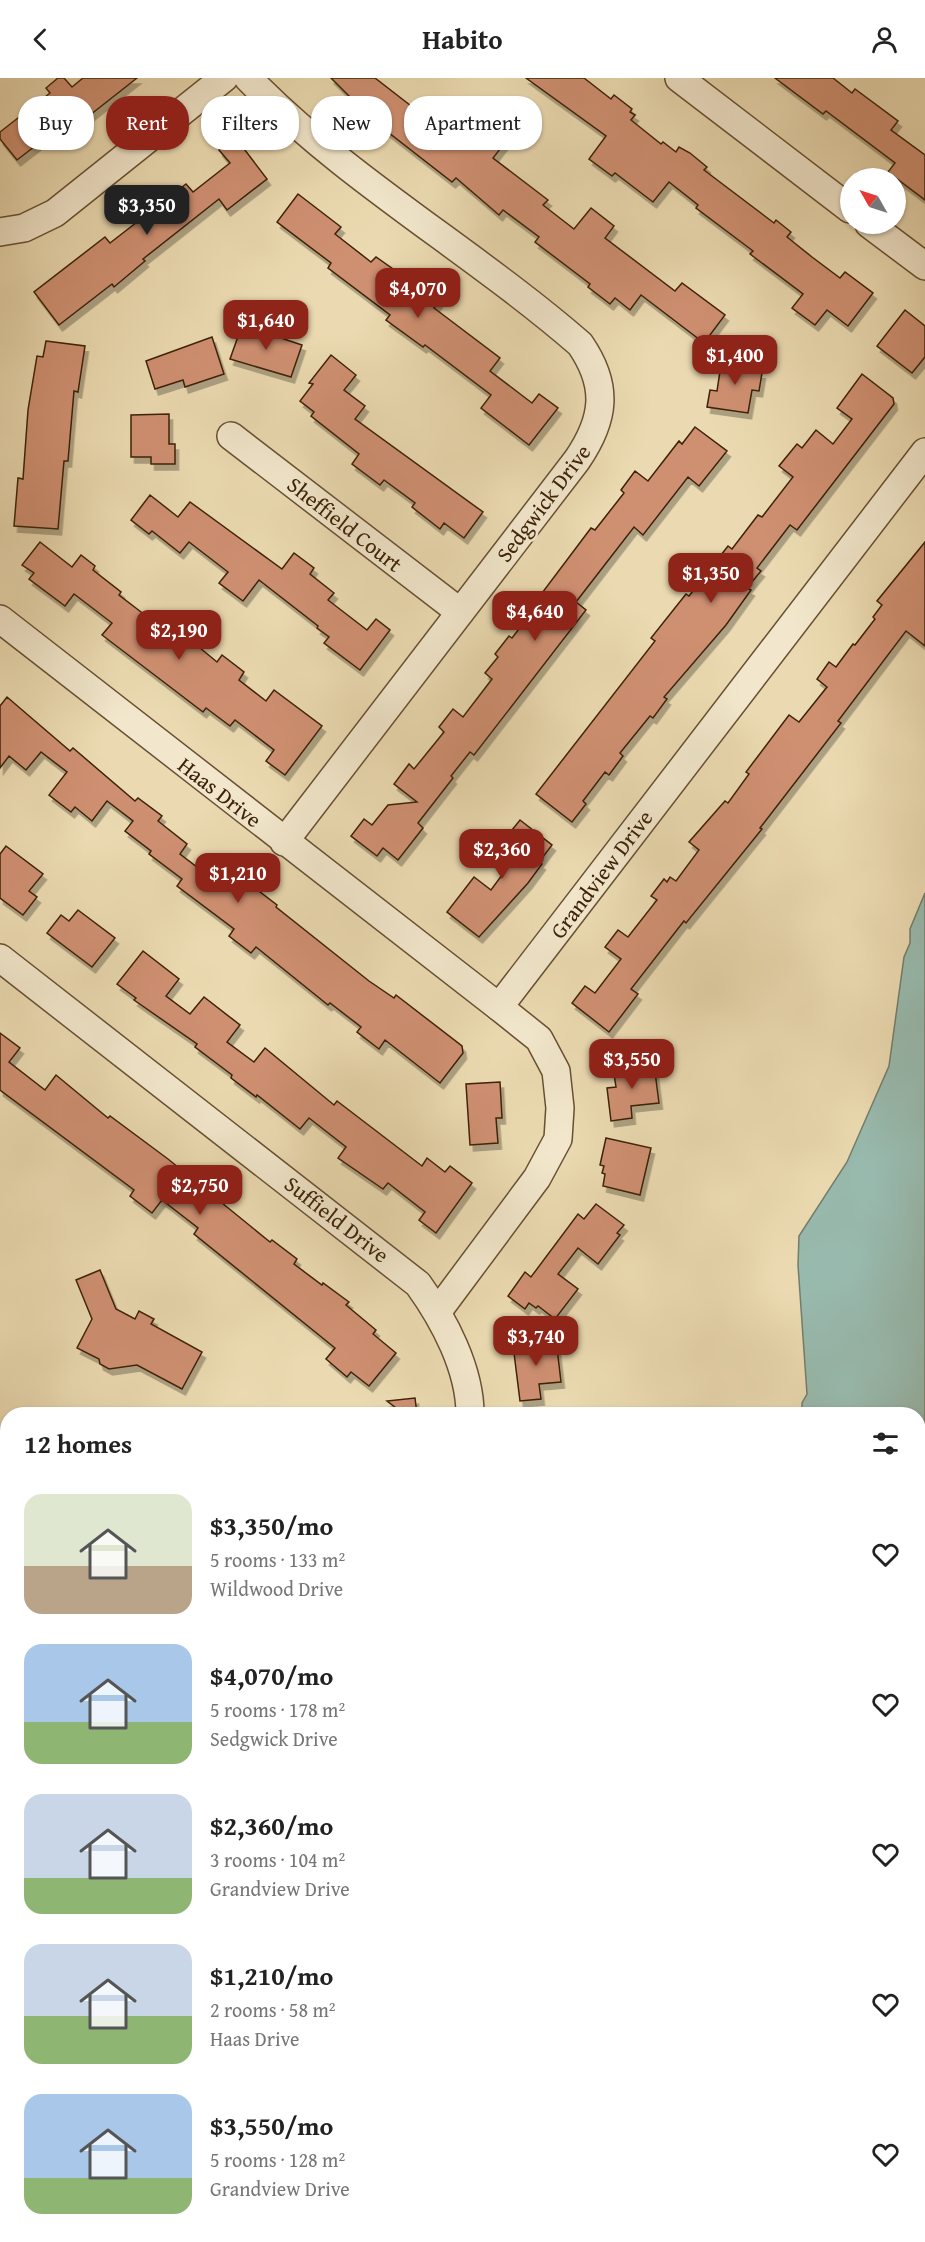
<!DOCTYPE html>
<meta charset="utf-8">
<style>
body{margin:0;font-family:"Gentium Book Plus",serif;background:#f2f2f2;color:#222;height:100vh;display:flex;flex-direction:column;font-size:22px;white-space:nowrap}
*{box-sizing:border-box;margin:0}
p{font-size:20px;color:#767676}
.icon{flex:none;width:33px;height:33px;fill:none;stroke:currentColor;stroke-width:2;stroke-linecap:round;stroke-linejoin:round}
.map{position:relative;flex:1;overflow:hidden}
.panel{position:absolute;left:0px;top:1329px;width:926px;height:836px;display:flex;flex-direction:column;background:#fff;border-radius:24px 24px 0 0;box-shadow:0 2px 4px #0004}
.panel>*{flex:none}
.top-card{position:absolute;left:18px;top:18px;width:600px;height:54px;display:flex;gap:12px}
.needle{width:39px;rotate:309deg}
.controls{position:absolute;left:840px;top:90px;display:grid;gap:12px}
.controls a{display:grid;place-items:center;width:66px;height:66px;border-radius:50%;background:#fff;box-shadow:0 2px 4px #0004;font-size:30px}
.price{position:absolute;translate:-50% -51px;padding:0 14px;border-radius:12px;background:#8f2418;color:#fff;font-size:20px;line-height:39px;filter:drop-shadow(0 2px 3px #0008)}
.price::after{content:'';position:absolute;left:50%;top:36px;width:18px;height:14px;margin-left:-9px;background:inherit;clip-path:polygon(0 0,100% 0,50% 100%)}
.price.active{background:#222;color:#fff}
ul{padding:0;list-style:none}
li{display:flex;align-items:center;gap:18px;height:150px;padding:0 24px}
li span{display:grid;place-items:center;flex:none;width:168px;height:120px;border-radius:18px;color:#555}
li>.icon{margin-inline-start:auto}
span .icon{width:72px;height:72px;fill:#fffc;stroke-width:1}
li b{font-size:26px}
h2{display:flex;justify-content:space-between;align-items:center;height:72px;padding:0 24px;font-size:26px}
.chip{padding:0 21px;border-radius:24px;background:#fff;box-shadow:0 2px 4px #0004;font-size:21px;line-height:54px}
.chip.active{background:#8f2418;color:#fff}
header{display:flex;justify-content:space-between;align-items:center;height:78px;padding:0 24px;background:#fff;font-size:27px;font-weight:700}
.map>svg:first-child{display:block}
</style>
<header><svg class="icon" aria-label="back" viewBox="0 0 24 24"><path d="M15 5l-7 7 7 7"/></svg>Habito<svg class="icon" aria-label="person" viewBox="0 0 24 24"><circle cx="12" cy="8" r="4"/><path d="M4 21q1-7 8-7t8 7"/></svg></header>
<div class="map">
<svg width="925" height="2164" viewBox="0 0 925 2164">
<defs>
<filter id="shadow"><feDropShadow dx="3.5" dy="6" stdDeviation="0" flood-color="#0004"/></filter>
</defs>
<rect width="100%" height="100%" fill="#ebdab1"/>
<filter id="stains"><feTurbulence type="fractalNoise" baseFrequency=".00333" numOctaves="4"/><feColorMatrix values="0 0 0 0 .2 0 0 0 0 .09 0 0 0 0 .02 0 0 0 .5 -.17"/></filter>
<radialGradient id="worn" r=".72"><stop offset=".6" stop-color="#630" stop-opacity="0"/><stop offset="1" stop-color="#630" stop-opacity=".3"/></radialGradient>
<g fill="#98baae" stroke="#747d6c" stroke-width="1.5">
<path d="M925,815V1382L918,1384V1336H802V1325L807,1316L798,1187L799,1158L847,1084L889,988L904,879L910,865V851Z"/>
<path d="M918,1554L925,1556V2164H393V2157H918Z"/>
</g>
<g fill="#cf9072" stroke="#3d2208" stroke-width="1.5" filter="url(#shadow)">
<path d="M58,0H64L72,9L83,0H137L76,48L70,41L17,82L0,61V54L50,15L46,10Z"/>
<path d="M331,0H375L464,69L481,48L504,66L493,80L548,122L543,127L574,151L591,130L614,148L605,160L675,213L682,205L725,237L704,265L641,217L630,232L615,220L610,226L588,209L590,206L535,164L539,159L503,132L499,137L456,100L452,104L366,37L377,22L350,19Z"/>
<path d="M526,0H584L611,21L614,17L632,31L630,34L635,37L631,42L661,66L663,64L676,74L679,69L690,75L707,89L704,92L774,145L776,142L791,154L787,159L812,179L840,200L845,194L873,215L848,248L827,232L815,247L792,230L803,216L750,176L753,173L696,130L698,127L669,104L653,124L615,95L612,98L589,81L606,58Z"/>
<path d="M775,0H833L852,15L855,11L898,43L891,52L925,77V122L888,94L895,85L826,33L823,36Z"/>
<path d="M235,59L267,101L227,132L219,121L143,181L145,183L114,209L112,206L59,247L34,214L105,159L110,165L186,106L193,114L230,85L219,72Z"/>
<path d="M298,116L341,149L335,156L371,184L376,179L406,200L439,224L434,230L500,280L490,293L532,325L539,316L558,330L529,367L481,330L491,317L425,267L423,269L386,242L390,237L328,190L331,185L277,144Z"/>
<path d="M905,232L925,248V279L912,295L877,268Z"/>
<path d="M252,244L268,250L266,255L302,267L291,299L230,281L241,250L249,252Z"/>
<path d="M212,259L224,296L185,309L183,302L155,311L146,283Z"/>
<path d="M46,263L85,268L78,314L74,313L68,383H64L58,451L14,448L18,400L23,401L28,332L37,278L43,279Z"/>
<path d="M331,277L356,297L344,312L365,328L355,341L483,434L464,460L444,445L440,451L412,429L415,425L384,402L380,407L352,386L359,376L311,338L314,334L300,323L313,306L309,305Z"/>
<path d="M722,280L755,286L754,294L762,295L759,313L752,312L748,335L707,329L710,312L717,313Z"/>
<path d="M862,296L893,320L894,326L797,452L790,447L757,490L761,493L747,510L751,512L726,547L664,619L667,621L653,640L650,638L620,675L623,678L609,697L605,694L583,723L586,726L572,744L536,716L655,563L651,560L686,516L689,518L728,468L732,471L758,437L762,439L793,399L779,388L797,366L802,370L816,352L833,366L852,341L837,330Z"/>
<path d="M169,336V366H175V386H151V379H131V337Z"/>
<path d="M695,349L727,373L699,408L688,399L643,457L634,449L576,524L586,532L474,677L470,674L451,698L453,700L418,745L423,750L398,782L383,770L377,778L351,758L364,741L372,747L388,727L417,724L394,706L409,686L414,691L444,654L439,649L453,631L463,639L492,601L485,595L498,579L495,576L509,558L512,560L539,525L536,523L591,450L595,452L624,415L621,412L635,393L648,403L679,363L682,366Z"/>
<path d="M150,417L178,439L190,424L282,491L294,475L314,490L310,496L334,515L328,522L367,552L376,541L390,552L360,592L324,565L329,559L317,550L318,548L259,502L243,523L219,505L228,494L189,464L180,475L152,453L149,456L131,442Z"/>
<path d="M40,464L72,489L81,477L95,488L93,492L121,514L119,517L145,537L140,543L178,572L188,560L217,584L222,577L244,594L239,602L266,623L274,612L322,648L285,697L266,683L274,672L235,642L230,648L206,630L203,634L102,557L112,545L74,516L65,528L29,501L34,495L22,487Z"/>
<path d="M925,464V568L906,553L838,643L841,645L760,750L762,751L686,845L684,843L631,911L638,916L609,954L572,925L585,908L595,915L621,881L605,869L618,852L628,859L657,822L651,818L664,801L667,804L670,799L676,803L699,772L689,764L725,723L728,725L749,696L746,694L789,637L799,644L827,609L817,601L829,584L836,589L853,566L855,567L875,541L873,539L882,527L877,523Z"/>
<path d="M7,619L70,673L73,670L135,723L138,720L162,738L158,743L187,766L180,776L214,802L225,787L277,827L276,829L369,903L394,920L396,917L462,968L463,975L440,1005L385,962L379,971L357,954L361,949L330,925L328,927L256,869L251,875L229,858L234,851L177,808L182,801L149,776L151,773L125,753L133,743L107,723L92,743L75,729L71,734L49,717L67,694L41,674L26,692L9,678L0,690V628Z"/>
<path d="M520,742L552,767L539,784L542,786L528,805L479,859L447,834L474,799L491,812L508,789L492,777Z"/>
<path d="M6,768L43,796L29,813L37,819L23,837L0,820V776Z"/>
<path d="M78,832L115,860L92,889L47,855L61,837L69,843Z"/>
<path d="M143,873L179,901L166,918L190,936L204,919L240,947L227,964L254,984L265,970L334,1027L337,1023L422,1088L427,1080L445,1094L450,1088L472,1105L436,1155L419,1142L425,1134L388,1105L383,1111L338,1080L346,1069L309,1040L300,1051L257,1017L256,1019L231,1000L232,997L195,969L197,966L134,922L136,920L117,906Z"/>
<path d="M0,955L20,970L9,984L45,1012L56,997L108,1040L110,1038L168,1081L270,1164L272,1162L297,1181L294,1186L322,1207L323,1205L349,1224L346,1227L376,1252L373,1256L396,1275L369,1308L351,1294L347,1299L326,1281L335,1270L194,1156L198,1150L162,1122L152,1135L130,1118L134,1112L0,1012Z"/>
<path d="M654,986L659,1025L631,1028L632,1040L611,1043L607,1010L616,1009L613,990Z"/>
<path d="M500,1004L502,1040H496L498,1065L470,1067L466,1006Z"/>
<path d="M606,1060L651,1070L640,1117L603,1108L605,1096L602,1095L604,1088L600,1087Z"/>
<path d="M596,1126L624,1147L617,1155L620,1157L598,1186L578,1170L558,1196L578,1211L555,1241L538,1228L536,1230L529,1225L525,1231L508,1218L525,1194L531,1199L578,1136L584,1141Z"/>
<path d="M100,1192L116,1231L135,1241L139,1233L154,1241L151,1246L202,1274L182,1311L137,1287L109,1291L100,1286L99,1281L77,1270L92,1241L76,1202Z"/>
<path d="M556,1261L561,1304L539,1306L541,1321L520,1323L513,1267Z"/>
<path d="M415,1320L417,1336H404L387,1323Z"/>
</g>
<g fill="none" stroke-linecap="round" stroke-linejoin="round">
<g stroke="#685032" stroke-width="30">
<g id="minor">
<path d="M248,0C347,102 473,173 580,266C609,308 605,341 577,382L284,764"/>
<path d="M679,0L850,131"/>
<path d="M869,146L925,188"/>
<path d="M0,154L24,150L55,135L224,0"/>
<path d="M231,358L460,534"/>
<path d="M0,541L499,929"/>
<path d="M0,880L418,1206C444,1242 470,1291 470,1336"/>
<path d="M438,1233L537,1100L558,1061L560,1030L556,993L539,961L499,929L925,374"/>
<path d="M0,1528L8,1518"/>
</g>
</g>
<use href="#minor" stroke="#f2e7cc" stroke-width="27"/>
</g>
<g text-anchor="middle" dominant-baseline="central" stroke-width="5" stroke-linejoin="round" paint-order="stroke">
<g font-size="22" fill="#3d2208" stroke="#f2e7cc">
<text transform="translate(543 425) rotate(-53)">Sedgwick Drive</text>
<text transform="translate(345 446) rotate(38)">Sheffield Court</text>
<text transform="translate(220 714) rotate(38)">Haas Drive</text>
<text transform="translate(601 796) rotate(-53)">Grandview Drive</text>
<text transform="translate(337 1141) rotate(38)">Suffield Drive</text>
</g>
</g>
<rect width="100%" height="100%" filter="url(#stains)"/>
<rect width="100%" height="100%" fill="url(#worn)"/>
</svg>
<div class="controls">
<a><svg class="needle" viewBox="-14 -14 28 28"><path d="M0-13l5 13h-10z" fill="#e53935"/><path d="M0 13l5-13h-10z" fill="#767676"/></svg></a>
</div>
<b class="price active" style="left:147px;top:158px">$3,350</b>
<b class="price" style="left:418px;top:241px">$4,070</b>
<b class="price" style="left:266px;top:273px">$1,640</b>
<b class="price" style="left:735px;top:308px">$1,400</b>
<b class="price" style="left:711px;top:526px">$1,350</b>
<b class="price" style="left:535px;top:564px">$4,640</b>
<b class="price" style="left:179px;top:583px">$2,190</b>
<b class="price" style="left:502px;top:802px">$2,360</b>
<b class="price" style="left:238px;top:826px">$1,210</b>
<b class="price" style="left:632px;top:1012px">$3,550</b>
<b class="price" style="left:200px;top:1138px">$2,750</b>
<b class="price" style="left:536px;top:1289px">$3,740</b>
<div class="top-card">
<a class="chip">Buy</a>
<a class="chip active">Rent</a>
<a class="chip">Filters</a>
<a class="chip">New</a>
<a class="chip">Apartment</a>
</div>
<section class="panel">
<h2>12 homes<svg class="icon" aria-label="filters" viewBox="0 0 24 24"><path d="M4 7h16M4 17h16"/><circle cx="9" cy="7" r="2"/><circle cx="15" cy="17" r="2"/></svg></h2>
<ul>
<li><span style="background:linear-gradient(#dfe7d0 60%,#b9a48a 0)"><svg class="icon" aria-label="home" viewBox="0 0 24 24"><path d="M3 11l9-7 9 7M6 9v11h12V9"/></svg></span><div><b>$3,350/mo</b><p>5 rooms · 133 m²</p><p>Wildwood Drive</p></div><svg class="icon" aria-label="heart" viewBox="0 0 24 24"><path d="M12 20l-8-8c-3-5 5-10 8-4 3-6 11-1 8 4z"/></svg></li>
<li><span style="background:linear-gradient(#a9c7e8 65%,#8fb573 0)"><svg class="icon" aria-label="home" viewBox="0 0 24 24"><path d="M3 11l9-7 9 7M6 9v11h12V9"/></svg></span><div><b>$4,070/mo</b><p>5 rooms · 178 m²</p><p>Sedgwick Drive</p></div><svg class="icon" aria-label="heart" viewBox="0 0 24 24"><path d="M12 20l-8-8c-3-5 5-10 8-4 3-6 11-1 8 4z"/></svg></li>
<li><span style="background:linear-gradient(#c9d6e8 70%,#8fb573 0)"><svg class="icon" aria-label="home" viewBox="0 0 24 24"><path d="M3 11l9-7 9 7M6 9v11h12V9"/></svg></span><div><b>$2,360/mo</b><p>3 rooms · 104 m²</p><p>Grandview Drive</p></div><svg class="icon" aria-label="heart" viewBox="0 0 24 24"><path d="M12 20l-8-8c-3-5 5-10 8-4 3-6 11-1 8 4z"/></svg></li>
<li><span style="background:linear-gradient(#c9d6e8 60%,#8fb573 0)"><svg class="icon" aria-label="home" viewBox="0 0 24 24"><path d="M3 11l9-7 9 7M6 9v11h12V9"/></svg></span><div><b>$1,210/mo</b><p>2 rooms · 58 m²</p><p>Haas Drive</p></div><svg class="icon" aria-label="heart" viewBox="0 0 24 24"><path d="M12 20l-8-8c-3-5 5-10 8-4 3-6 11-1 8 4z"/></svg></li>
<li><span style="background:linear-gradient(#a9c7e8 70%,#8fb573 0)"><svg class="icon" aria-label="home" viewBox="0 0 24 24"><path d="M3 11l9-7 9 7M6 9v11h12V9"/></svg></span><div><b>$3,550/mo</b><p>5 rooms · 128 m²</p><p>Grandview Drive</p></div><svg class="icon" aria-label="heart" viewBox="0 0 24 24"><path d="M12 20l-8-8c-3-5 5-10 8-4 3-6 11-1 8 4z"/></svg></li>
</ul>
</section>
</div>
